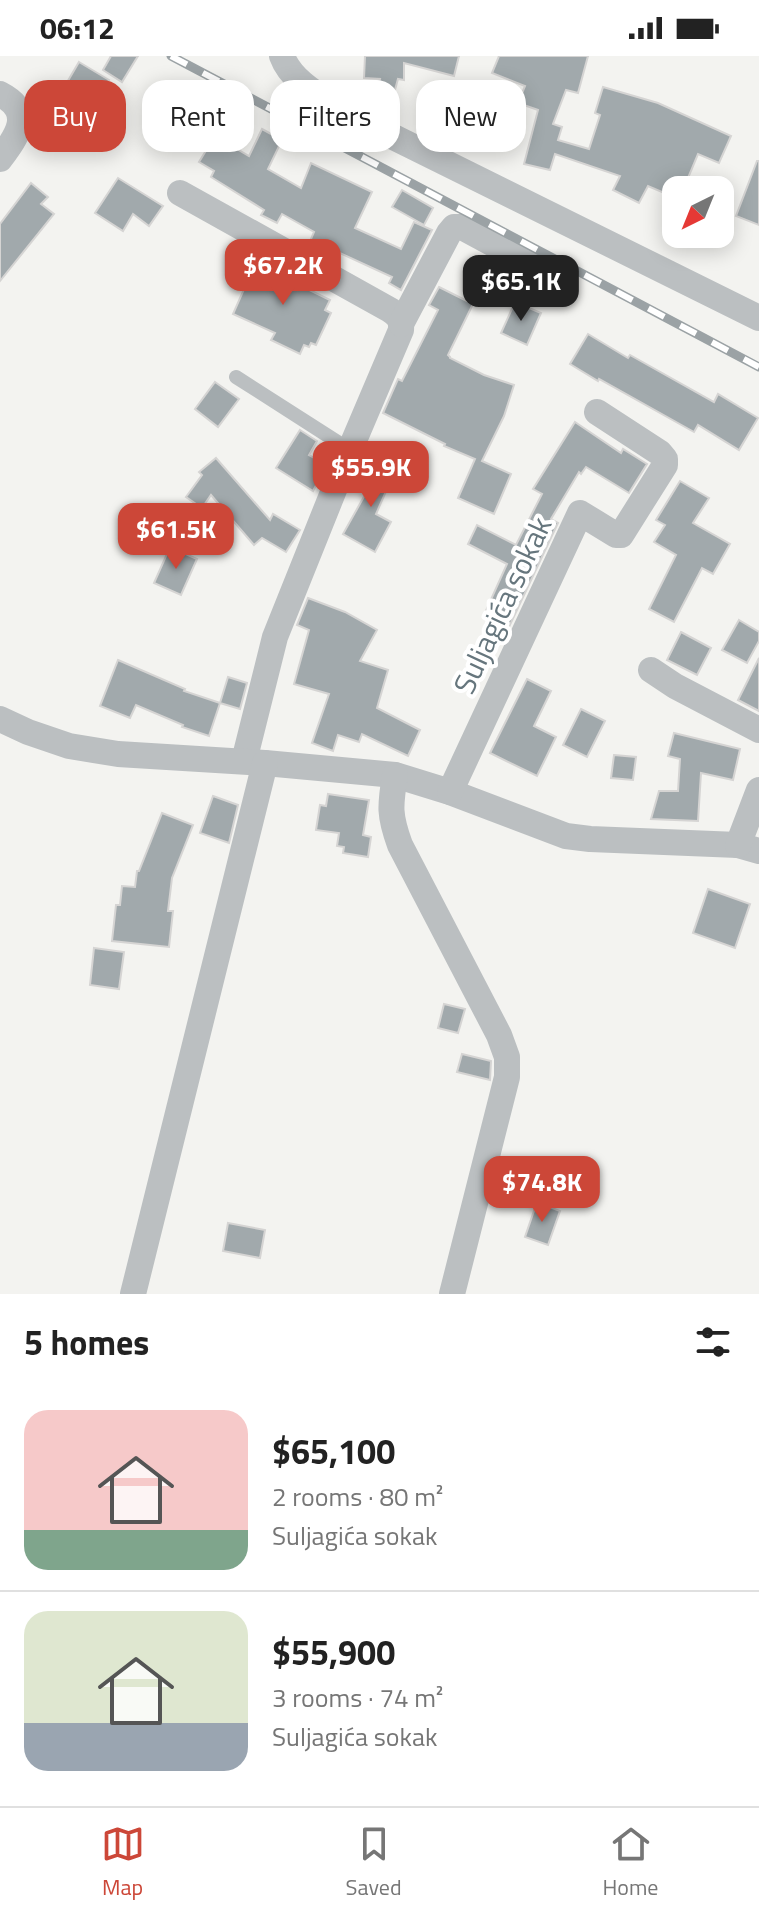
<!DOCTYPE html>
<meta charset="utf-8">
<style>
body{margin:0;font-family:"Titillium Web",sans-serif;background:#f2f2f2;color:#222;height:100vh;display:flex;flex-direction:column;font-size:30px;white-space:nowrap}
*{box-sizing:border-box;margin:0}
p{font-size:26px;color:#767676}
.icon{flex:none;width:44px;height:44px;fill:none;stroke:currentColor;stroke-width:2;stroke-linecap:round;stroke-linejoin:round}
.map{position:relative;height:1238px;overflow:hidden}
.sheet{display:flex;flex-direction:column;background:#fff;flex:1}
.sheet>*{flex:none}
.guide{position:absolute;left:24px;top:24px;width:712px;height:72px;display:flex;gap:16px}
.needle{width:52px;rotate:223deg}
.controls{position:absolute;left:662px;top:120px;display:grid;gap:16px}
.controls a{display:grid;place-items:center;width:72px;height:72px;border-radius:16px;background:#fff;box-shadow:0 4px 20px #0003;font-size:40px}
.price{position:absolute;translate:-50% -68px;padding:0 18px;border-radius:16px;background:#cc4738;color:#fff;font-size:26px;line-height:52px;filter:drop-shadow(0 2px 4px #0008)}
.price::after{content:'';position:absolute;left:50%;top:48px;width:24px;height:18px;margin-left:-12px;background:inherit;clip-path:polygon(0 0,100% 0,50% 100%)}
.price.on{background:#222;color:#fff}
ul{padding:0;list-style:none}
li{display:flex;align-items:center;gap:24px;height:200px;padding:0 24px}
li+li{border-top:2px solid #e0e0e0}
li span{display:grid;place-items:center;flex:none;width:224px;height:160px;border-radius:24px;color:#555}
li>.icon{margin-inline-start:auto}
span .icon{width:96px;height:96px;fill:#fffc;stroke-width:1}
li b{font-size:34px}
h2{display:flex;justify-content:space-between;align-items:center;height:96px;padding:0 24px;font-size:34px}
.pill{padding:0 28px;border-radius:24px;background:#fff;box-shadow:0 4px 20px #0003;font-size:28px;line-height:72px}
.pill.on{background:#cc4738;color:#fff}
.status{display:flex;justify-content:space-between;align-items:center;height:56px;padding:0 40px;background:#fff;direction:ltr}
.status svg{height:22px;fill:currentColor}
.menu{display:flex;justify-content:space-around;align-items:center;height:112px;border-top:2px solid #e0e0e0;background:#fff;font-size:22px;color:#767676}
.menu a{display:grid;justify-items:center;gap:4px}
.menu .on{color:#cc4738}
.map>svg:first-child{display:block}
</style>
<div class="status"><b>06:12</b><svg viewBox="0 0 49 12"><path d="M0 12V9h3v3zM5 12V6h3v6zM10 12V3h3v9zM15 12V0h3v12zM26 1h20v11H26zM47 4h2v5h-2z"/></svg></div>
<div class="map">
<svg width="759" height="1238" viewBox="0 0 759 1238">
<rect width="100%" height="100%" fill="#f3f3f0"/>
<g fill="#a1a9ac" stroke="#d5d4d3" stroke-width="2">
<path d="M111,0H138L122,26L103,14Z"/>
<path d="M365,0H459L454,20L404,7V24L398,23L388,59L372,52L380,23L364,22Z"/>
<path d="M499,0H588L578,37L566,34L553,68L562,71L558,84L589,93L600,59L595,57L603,31L658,47L731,80L719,107L698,98L683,134H676V142L648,130L639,147L613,134L620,120L555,98L550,114L524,108L538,54L518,47L525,30L492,17Z"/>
<path d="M79,6L109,24L92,53L62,35Z"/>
<path d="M262,73L282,84L268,113L301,132L311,107L372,136L355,172L401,193L414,166L432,174L401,234L389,227L392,221L329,192L326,198L308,190L314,176L282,158L277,167L261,159L264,154L211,121L214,115L199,106L215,80L249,100Z"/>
<path d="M757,105H759V169L736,160Z"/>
<path d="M118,122L163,150L149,170L133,158L123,175L95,157Z"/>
<path d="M31,127L48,141L41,148L54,158L0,225V168Z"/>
<path d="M402,134L433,152L424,169L392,151Z"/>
<path d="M256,201L292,219L289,224L330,244L325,254L331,257L316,289L311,287L309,291L304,289L300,298L271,284L275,277L233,258L245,231L243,230Z"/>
<path d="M439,231L473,248L448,299L450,301V302L484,319L514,329L504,360L482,405L511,418L494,458L458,442L475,403L444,390L445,388L383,357L398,323L402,325L438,254L429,249Z"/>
<path d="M515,246L541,257L527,289L501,277Z"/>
<path d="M588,278L628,302L630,299L714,346L718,338L758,362L739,394L698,369L694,376L599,323L598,325L570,308Z"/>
<path d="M215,326L239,343L218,371L195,353Z"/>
<path d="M575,366L621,397L623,393L647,408L629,437L586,411L581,418L579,416L551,463L558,467L509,571L484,559L507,508L468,488L477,469L516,489L542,438L533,433Z"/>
<path d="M300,374L317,385L309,399L327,409L313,435L276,412Z"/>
<path d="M216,402L270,464L273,458L300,474L286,496L262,482L254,489L211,439L202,452L186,441L202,419L199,416Z"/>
<path d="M372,405L395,415L376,458L391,466L375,496L343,478L366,437L359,434Z"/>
<path d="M680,425L709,442L693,467L730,488L713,518L702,512L674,566L649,553L676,499L654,486L665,469L656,464Z"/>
<path d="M170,491L197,503L181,539L154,527Z"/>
<path d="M308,542L345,556L377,574L360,605L388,614L377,652L420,674L408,700L362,678L359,686L338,679L333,695L312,687L329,638L294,628L309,574L297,569Z"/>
<path d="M739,564L759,576V585L747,607L722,594Z"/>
<path d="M681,576L711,592L697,619L667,604Z"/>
<path d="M759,602V655L738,644Z"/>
<path d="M118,604L185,633L184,635L220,647L209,680L182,671L183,669L136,649L130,662L100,650Z"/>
<path d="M228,621L247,627L240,653L220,647Z"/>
<path d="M527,623L551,635L534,670L556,681L537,720L490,697Z"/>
<path d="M581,653L605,665L587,701L563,689Z"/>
<path d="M674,677L740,693L733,724L701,717L698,765L651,763L659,735H678L680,703L668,700Z"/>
<path d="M614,699L636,701L633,724L611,722Z"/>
<path d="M328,738L369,744L363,779L371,781L368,801L343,797L344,791L337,790L339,777L316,774L320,749L326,750Z"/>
<path d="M213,740L238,749L229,787L200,777Z"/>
<path d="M162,757L193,769L172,822L168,855H173L169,891L112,885L116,849H120L122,830L135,831L137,815H139Z"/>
<path d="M708,833L750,848L735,892L693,877Z"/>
<path d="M94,892L124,896L119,933L90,929Z"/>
<path d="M444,948L465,953L458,977L438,972Z"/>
<path d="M462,998L491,1005L490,1024L457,1016Z"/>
<path d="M537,1146L560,1155L548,1189L525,1181Z"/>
<path d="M228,1167L265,1174L260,1202L223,1195Z"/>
</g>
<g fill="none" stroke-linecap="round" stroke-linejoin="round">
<path stroke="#bbbfc1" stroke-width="14" d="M236,321L350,394"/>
<g stroke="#bbbfc1" stroke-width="26">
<path d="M282,0C292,28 326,43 349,59L759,262"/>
<path d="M0,38C35,56 17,80 0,103"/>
<path d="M180,137L390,254C398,259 402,264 401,274L350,394L275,581L244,705"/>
<path d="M401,268L449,177L454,171H462L547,217"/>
<path d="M651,614L675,630L759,674"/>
<path d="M0,663L28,676L69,690L118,698L265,707L395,719L450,736L566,780L590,783L738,789L759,795"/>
<path d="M395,719C390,750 389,759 400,789L499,979L507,1001V1021L452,1238"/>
<path d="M450,736L580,457L616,479H621L665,409V403L660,397L597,356"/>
<path d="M738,789L759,734"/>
<path d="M133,1238L265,707"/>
</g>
<g stroke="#9ba2a5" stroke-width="9">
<path id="rail" d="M171,0L759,311"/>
</g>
<use href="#rail" stroke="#fff" stroke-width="6" stroke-dasharray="18" stroke-linecap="butt"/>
</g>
<g text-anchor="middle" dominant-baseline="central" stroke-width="8" stroke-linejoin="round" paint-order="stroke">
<g font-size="30" fill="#66767d" stroke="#fff">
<text transform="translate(502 549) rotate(-65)">Suljagića sokak</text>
</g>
</g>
</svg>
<div class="controls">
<a><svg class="needle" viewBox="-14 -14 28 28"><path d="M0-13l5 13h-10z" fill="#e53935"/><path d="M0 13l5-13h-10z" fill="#767676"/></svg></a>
</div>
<b class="price" style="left:283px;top:251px">$67.2K</b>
<b class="price on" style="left:521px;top:267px">$65.1K</b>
<b class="price" style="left:371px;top:453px">$55.9K</b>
<b class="price" style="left:176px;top:515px">$61.5K</b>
<b class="price" style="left:542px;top:1168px">$74.8K</b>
<div class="guide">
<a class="pill on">Buy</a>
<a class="pill">Rent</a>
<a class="pill">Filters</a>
<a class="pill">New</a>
</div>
</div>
<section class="sheet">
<h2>5 homes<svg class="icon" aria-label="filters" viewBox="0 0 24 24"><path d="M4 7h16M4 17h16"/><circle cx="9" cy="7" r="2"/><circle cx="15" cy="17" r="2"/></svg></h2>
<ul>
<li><span style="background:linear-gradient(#f6c9c9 75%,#7fa58c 0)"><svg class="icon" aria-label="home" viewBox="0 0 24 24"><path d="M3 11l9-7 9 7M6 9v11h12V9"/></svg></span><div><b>$65,100</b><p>2 rooms · 80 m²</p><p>Suljagića sokak</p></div></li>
<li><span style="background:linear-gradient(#dfe7d0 70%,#9aa5b1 0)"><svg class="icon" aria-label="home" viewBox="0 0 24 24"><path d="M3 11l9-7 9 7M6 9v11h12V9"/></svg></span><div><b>$55,900</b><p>3 rooms · 74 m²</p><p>Suljagića sokak</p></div></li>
</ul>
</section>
<nav class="menu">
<a class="on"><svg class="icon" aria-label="map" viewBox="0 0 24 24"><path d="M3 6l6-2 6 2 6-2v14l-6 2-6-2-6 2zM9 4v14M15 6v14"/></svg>Map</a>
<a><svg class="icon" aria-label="saved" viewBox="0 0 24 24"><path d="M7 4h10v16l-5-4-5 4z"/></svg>Saved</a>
<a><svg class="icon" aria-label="home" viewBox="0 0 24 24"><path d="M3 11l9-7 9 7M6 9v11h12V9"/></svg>Home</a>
</nav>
